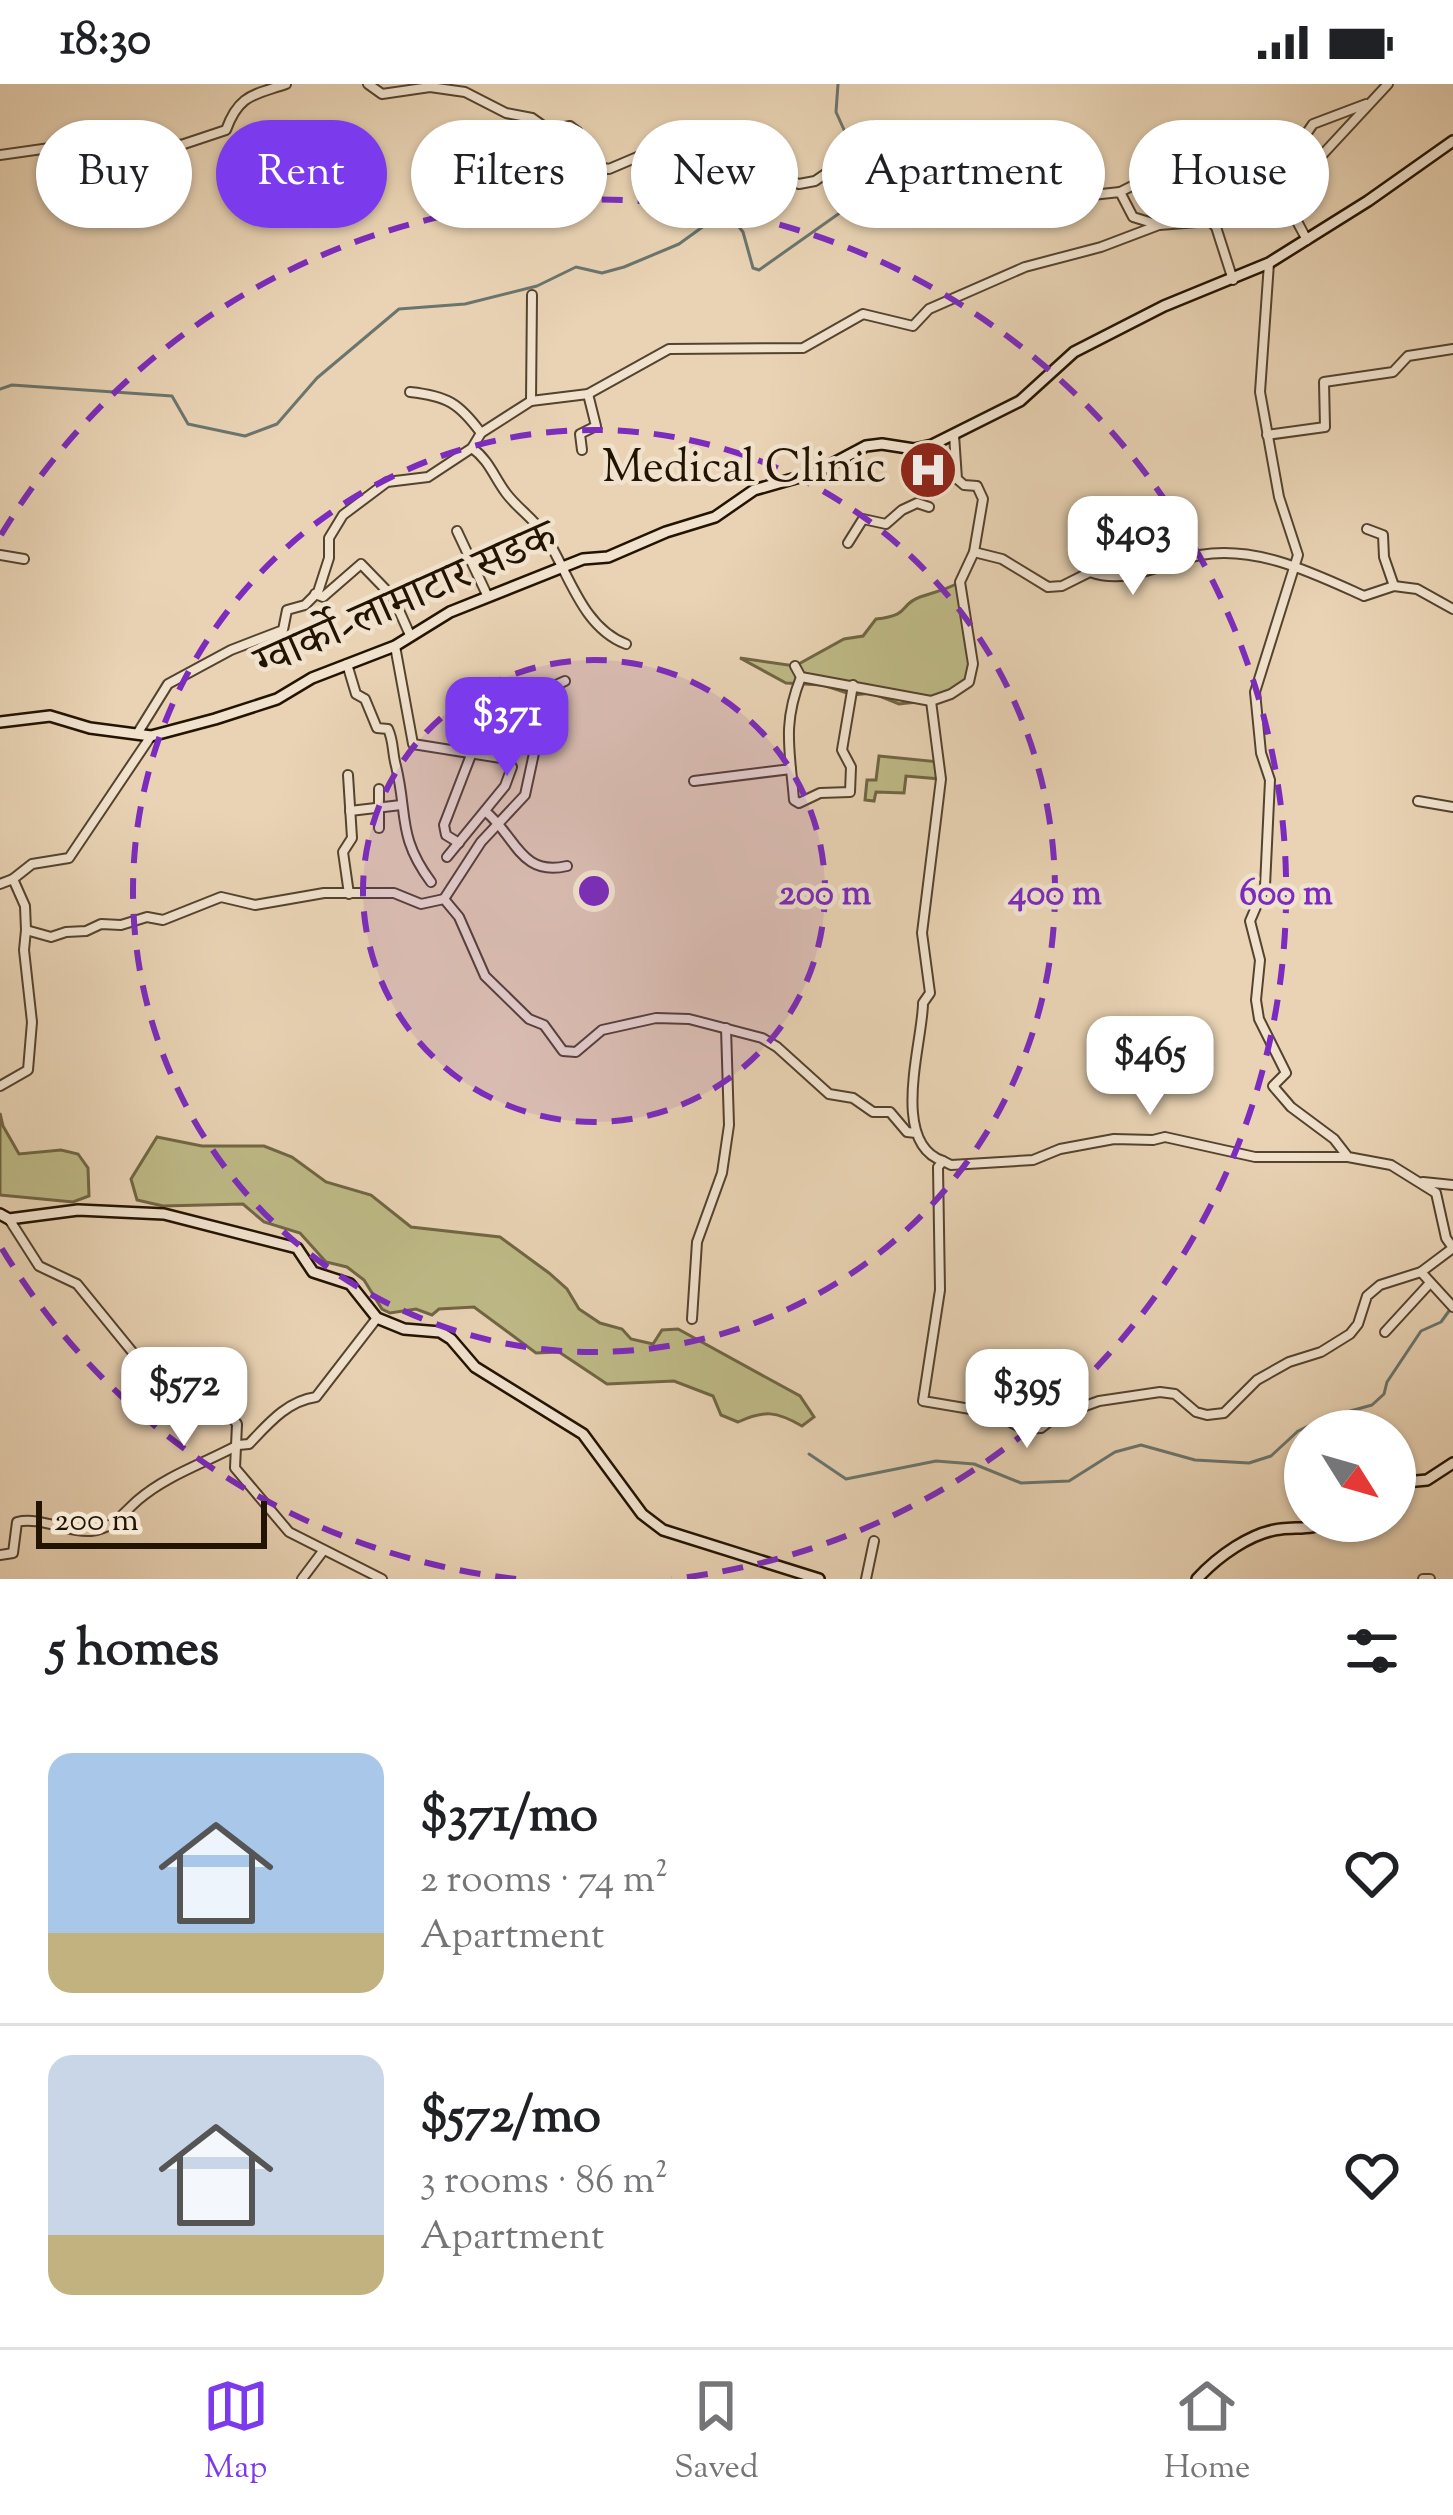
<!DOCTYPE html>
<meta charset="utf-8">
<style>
body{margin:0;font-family:"Sorts Mill Goudy","Noto Serif Devanagari",serif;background:#f2f2f2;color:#202124;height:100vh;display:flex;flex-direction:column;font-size:45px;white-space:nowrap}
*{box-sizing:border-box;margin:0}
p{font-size:39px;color:#757577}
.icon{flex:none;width:66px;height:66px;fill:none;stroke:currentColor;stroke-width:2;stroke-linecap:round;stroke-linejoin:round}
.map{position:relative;height:1495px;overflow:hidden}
.side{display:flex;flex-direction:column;background:#fff;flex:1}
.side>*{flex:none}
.top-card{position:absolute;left:36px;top:36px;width:1383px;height:108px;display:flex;gap:24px}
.needle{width:78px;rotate:127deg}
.fabs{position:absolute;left:1284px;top:1326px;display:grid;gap:24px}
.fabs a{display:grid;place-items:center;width:132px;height:132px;border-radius:50%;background:#fff;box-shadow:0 3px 9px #0004;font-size:60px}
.scale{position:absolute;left:36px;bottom:30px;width:231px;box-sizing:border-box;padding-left:12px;border:6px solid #231301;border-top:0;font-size:33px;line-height:42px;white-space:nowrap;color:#231301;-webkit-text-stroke:9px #f1e2ce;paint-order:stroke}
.price{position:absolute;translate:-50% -102px;padding:0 27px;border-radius:24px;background:#fff;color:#222;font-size:39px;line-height:78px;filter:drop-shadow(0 3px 6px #0008)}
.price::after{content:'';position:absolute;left:50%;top:72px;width:36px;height:27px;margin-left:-18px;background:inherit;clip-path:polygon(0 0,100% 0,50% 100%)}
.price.current{background:#7c3aed;color:#fff}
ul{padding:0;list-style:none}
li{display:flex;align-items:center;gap:36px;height:300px;padding:0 48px}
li+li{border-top:3px solid #e0e0e0}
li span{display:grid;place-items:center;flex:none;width:336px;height:240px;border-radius:24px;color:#555}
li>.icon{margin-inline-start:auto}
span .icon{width:144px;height:144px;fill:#fffc;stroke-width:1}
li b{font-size:51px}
h2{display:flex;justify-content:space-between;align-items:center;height:144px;padding:0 48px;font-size:51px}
.pill{padding:0 42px;border-radius:54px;background:#fff;box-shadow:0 3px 9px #0004;font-size:42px;line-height:108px}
.pill.current{background:#7c3aed;color:#fff}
.status{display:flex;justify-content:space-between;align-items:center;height:84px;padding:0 60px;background:#fff;direction:ltr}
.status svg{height:33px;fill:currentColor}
.dock{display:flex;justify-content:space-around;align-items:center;height:168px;border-top:3px solid #e0e0e0;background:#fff;font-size:33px;color:#757577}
.dock a{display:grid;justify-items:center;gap:6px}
.dock .current{color:#7c3aed}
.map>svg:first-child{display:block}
</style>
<div class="status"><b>18:30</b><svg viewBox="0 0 49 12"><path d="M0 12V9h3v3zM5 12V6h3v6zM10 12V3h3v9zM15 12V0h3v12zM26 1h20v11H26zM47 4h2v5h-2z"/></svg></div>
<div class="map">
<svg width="1453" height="1495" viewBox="0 0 1453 1495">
<rect width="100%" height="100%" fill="#e9d3b4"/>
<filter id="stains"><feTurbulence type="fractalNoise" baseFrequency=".00167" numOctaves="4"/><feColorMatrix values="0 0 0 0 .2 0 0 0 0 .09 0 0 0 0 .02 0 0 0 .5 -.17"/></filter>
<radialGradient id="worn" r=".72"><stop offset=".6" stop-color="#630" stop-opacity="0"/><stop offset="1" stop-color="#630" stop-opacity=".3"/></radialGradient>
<g fill="#beba87" stroke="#706644" stroke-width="3">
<path d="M960,498L973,580L969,598L936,616L899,620L872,609L853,611L823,601L786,599L740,574L795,582L844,555L863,552L876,535C912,531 898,521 920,513C935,508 946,506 960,498Z"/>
<path d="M879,672L940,678L941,695L906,692L904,709L876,708L874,717L865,716L867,696H876Z"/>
<path d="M0,1029L3,1042L19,1070L61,1066L78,1070L88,1084L89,1112L73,1118L0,1111Z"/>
<path d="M157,1053L202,1062H264L292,1073L326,1098L371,1111L411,1143L500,1153L549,1189L567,1205L579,1225L600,1239L622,1245L631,1255L653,1260L662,1246L678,1245L800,1312L814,1333L802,1342C776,1327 764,1326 738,1338L721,1331L713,1312L674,1297L607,1300L559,1268L536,1269L474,1223L439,1225L432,1231L416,1225L390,1229L382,1225L364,1196L347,1183L326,1178L300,1149L264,1138L243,1120L163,1122L137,1116L131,1095Z"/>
</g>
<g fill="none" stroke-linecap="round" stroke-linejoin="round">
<g stroke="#6a756e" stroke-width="3">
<path d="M838,0L836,28L850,59"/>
<path d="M0,305L12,301L172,312L188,340L245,352L277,340L317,294L399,225L465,220L537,202L576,183L602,189L624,183L679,160L708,139L723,135L735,138L743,148L753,184L759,186L851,121L858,105L856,67"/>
<path d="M809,1370L846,1395L936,1377L974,1380L1021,1399L1069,1397L1115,1368L1141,1361L1195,1376L1249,1379L1271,1372L1298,1347L1325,1334L1372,1321L1384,1310L1387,1298L1421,1247L1441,1238L1449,1227"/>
</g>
<g stroke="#54432e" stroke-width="12">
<g id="street">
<path d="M368,0L382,10L430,3L465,8L506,29L532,34L549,46L570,42L578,48L587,81L609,85L661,63L683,73L717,72L799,100L815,97L834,84L875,42L930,55L955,54L976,74L986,94L1043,105L1064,114L1120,108L1133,133L1159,141L1210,137L1216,143L1233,196"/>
<path d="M0,71L127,53L181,61L226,46C239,10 254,11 286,0"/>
<path d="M1120,108L1132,102L1185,96L1228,59L1266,72L1285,66L1302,56L1313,40L1366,20"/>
<path d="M1307,156L1285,115L1287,106L1301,102L1323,70L1388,0"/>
<path d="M410,308C447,312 459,319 481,349"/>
<path d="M531,317L532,211"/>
<path d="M954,351L957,395L964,401L977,402L983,415L974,468L1002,475L1048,503L1062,502L1090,488C1129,502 1162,478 1200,471C1257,461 1313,489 1364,512L1394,502L1417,505L1453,525"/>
<path d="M1267,351L1325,343L1324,298L1393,288L1408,272L1453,265"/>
<path d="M472,364C489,376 494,393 506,409C517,424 533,434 544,450C568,486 581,543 626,560"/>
<path d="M582,366L580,350L596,342L588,310"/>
<path d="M1367,445L1383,451L1384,473L1394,502"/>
<path d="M457,447L488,513"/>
<path d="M848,459L863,435L886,440L902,426L917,419L929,423"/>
<path d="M974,468L960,498L973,580L969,598L951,610L931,617L941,695L922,849L930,909L923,919C923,957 889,1059 943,1077L938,1083L940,1206L923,1317L994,1329L1023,1345L1041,1344L1055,1333L1099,1317L1160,1308L1175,1310L1196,1328L1207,1331L1224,1329L1257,1296L1289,1278L1321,1268L1350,1250L1358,1240L1367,1212L1380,1201L1421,1188L1453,1164L1446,1154L1436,1109L1391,1081L1348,1073L1334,1055L1291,1023L1273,1002L1286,989L1259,935L1256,916L1260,876L1250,837L1265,802L1270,696L1261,669L1255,608L1298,471L1279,413L1260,308L1269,179"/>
<path d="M0,471L24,475"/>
<path d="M315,510L323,513L361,480L393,513L410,551"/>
<path d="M395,562L413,660L507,675L512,683L505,702L447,773"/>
<path d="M347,580L356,610L365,615L377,644L388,645C394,658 392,668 396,682C408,731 397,752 431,798"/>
<path d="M795,582L801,593L931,617"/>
<path d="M801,593C782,640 790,667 794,716L799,719L820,709L850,708L851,683L842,666L853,601"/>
<path d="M137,650L168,600L231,566L283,546L287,526L305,521L318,508L329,474V454L343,431L387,398L428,393L472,364L481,349L531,317L588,310L669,265L803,264L863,230L913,242L929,225L1025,183L1101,163L1159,141"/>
<path d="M348,691L352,754L343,768L349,810"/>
<path d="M694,697L791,685"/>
<path d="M379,705V744"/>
<path d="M1418,717L1453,723"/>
<path d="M350,727L401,721"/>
<path d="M485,727C516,752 520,793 567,782"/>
<path d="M459,759L446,751L444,741L471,671"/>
<path d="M0,800L13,795"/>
<path d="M444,815L481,758L525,711L539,646L556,601L565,597"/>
<path d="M26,846L25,822L13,795L32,780L69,774L151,652"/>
<path d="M0,1002L28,986L32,938L24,866L26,846L51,853L66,848L86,847L101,840L121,841L147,833L163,836L221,813L255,821L324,809H394L421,820L444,815L459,833L485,892L529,935L544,941L563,967L576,968L602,946L656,934L689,935L762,954L777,963L829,1010L853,1014L873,1028H890L907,1048L916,1049"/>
<path d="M943,1077L951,1081L1033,1076L1060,1065L1114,1055L1153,1056L1165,1053L1255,1073H1347"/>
<path d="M1423,1098L1453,1101"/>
<path d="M9,1135L39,1182L77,1200L152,1292L231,1332L237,1340L235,1384L289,1448L382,1495"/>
<path d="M1421,1188L1453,1223"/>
<path d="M692,1235L697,1158L722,1089L729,1041L726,944"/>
<path d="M1385,1248L1430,1199"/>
<path d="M0,1471L13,1469L17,1438C40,1432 67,1449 91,1447C113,1445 123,1429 138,1416C167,1391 205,1379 238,1361L249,1360C268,1340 287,1317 316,1313L377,1234"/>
<path d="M302,1495L323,1467"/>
<path d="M866,1495L874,1457"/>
<path d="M1423,1495H1430"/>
</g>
</g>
<g stroke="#231301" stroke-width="14">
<g id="secondary">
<path d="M0,638L50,632L90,644L151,652L215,635L277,615L312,594L395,562L450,528L583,475L608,473L666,448L715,433L754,406L817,388L866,362L882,360L914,365L932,361L1020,317L1074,268L1164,222L1269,179L1368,117L1453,57"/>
<path d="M0,1130L9,1135L78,1126L164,1130L297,1164L313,1188L350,1200L377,1234L404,1245L440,1248L451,1255L475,1283L583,1350L642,1430L663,1446L819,1495"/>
<path d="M1395,1399L1427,1396L1453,1379"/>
<path d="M1197,1495C1217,1473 1251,1448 1281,1445C1300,1443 1312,1446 1330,1437"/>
</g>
</g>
<use href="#street" stroke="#f1e2ce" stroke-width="8"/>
<use href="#secondary" stroke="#f1e2ce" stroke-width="9"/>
</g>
<circle cx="594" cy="807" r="231" fill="#7b2cbf" fill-opacity=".12"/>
<g fill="none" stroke="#7b2cbf" stroke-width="6" stroke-dasharray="21 15">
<circle cx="594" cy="807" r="231"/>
<circle cx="594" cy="807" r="461"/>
<path d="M516 1495A692 692 0 0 1 1 1163M1 451A692 692 0 1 1 672 1495"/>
</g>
<defs>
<g id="hospital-disc" transform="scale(3)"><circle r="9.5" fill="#8f2418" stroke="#f1e2ce"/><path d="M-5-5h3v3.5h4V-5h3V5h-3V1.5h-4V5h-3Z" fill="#fff"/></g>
</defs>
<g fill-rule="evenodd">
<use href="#hospital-disc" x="928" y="386"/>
</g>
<g text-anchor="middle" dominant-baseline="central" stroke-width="9" stroke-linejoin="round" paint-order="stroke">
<g font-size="45" fill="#231301" stroke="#f1e2ce" text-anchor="end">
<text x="886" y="386">Medical Clinic</text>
</g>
<g font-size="45" fill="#231301" stroke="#f1e2ce">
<text transform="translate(407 518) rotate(-24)">ग्वार्को-लामाटार सडक</text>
</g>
</g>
<circle cx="594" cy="807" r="18" fill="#7b2cbf" stroke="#f1e2ce" stroke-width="6"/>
<g font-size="36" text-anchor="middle" font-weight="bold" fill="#7b2cbf" stroke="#f1e2ce" stroke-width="9" stroke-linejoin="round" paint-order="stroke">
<text x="825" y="820">200 m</text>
<text x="1055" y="820">400 m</text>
<text x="1286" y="820">600 m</text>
</g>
<rect width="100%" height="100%" filter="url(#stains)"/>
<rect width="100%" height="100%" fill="url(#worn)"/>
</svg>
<div class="fabs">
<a><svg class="needle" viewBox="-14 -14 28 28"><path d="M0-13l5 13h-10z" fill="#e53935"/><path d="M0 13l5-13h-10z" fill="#757577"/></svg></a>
</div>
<div class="scale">200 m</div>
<b class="price" style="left:1133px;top:514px">$403</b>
<b class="price current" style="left:507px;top:695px">$371</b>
<b class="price" style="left:1150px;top:1034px">$465</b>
<b class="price" style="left:184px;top:1365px">$572</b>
<b class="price" style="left:1027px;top:1367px">$395</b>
<div class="top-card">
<a class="pill">Buy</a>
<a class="pill current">Rent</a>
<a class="pill">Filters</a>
<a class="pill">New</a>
<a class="pill">Apartment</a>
<a class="pill">House</a>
</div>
</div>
<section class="side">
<h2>5 homes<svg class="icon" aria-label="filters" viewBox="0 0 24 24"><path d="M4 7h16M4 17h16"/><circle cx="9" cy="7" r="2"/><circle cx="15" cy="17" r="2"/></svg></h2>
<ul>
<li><span style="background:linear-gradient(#a9c7e8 75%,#c2b280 0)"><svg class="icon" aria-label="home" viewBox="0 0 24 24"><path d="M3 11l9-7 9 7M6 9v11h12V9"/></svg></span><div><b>$371/mo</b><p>2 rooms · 74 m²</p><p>Apartment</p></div><svg class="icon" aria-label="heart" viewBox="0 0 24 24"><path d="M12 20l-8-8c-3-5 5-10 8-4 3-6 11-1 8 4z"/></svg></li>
<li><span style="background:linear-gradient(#c9d6e8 75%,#c2b280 0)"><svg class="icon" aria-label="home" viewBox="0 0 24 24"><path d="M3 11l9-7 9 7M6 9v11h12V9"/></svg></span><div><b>$572/mo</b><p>3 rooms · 86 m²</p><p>Apartment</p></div><svg class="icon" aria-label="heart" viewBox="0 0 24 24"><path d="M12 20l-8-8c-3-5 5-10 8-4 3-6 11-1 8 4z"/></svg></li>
</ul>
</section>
<nav class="dock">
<a class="current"><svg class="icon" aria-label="map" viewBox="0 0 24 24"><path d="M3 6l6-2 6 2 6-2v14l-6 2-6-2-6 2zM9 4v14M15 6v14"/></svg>Map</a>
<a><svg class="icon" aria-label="saved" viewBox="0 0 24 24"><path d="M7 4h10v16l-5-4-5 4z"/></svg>Saved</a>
<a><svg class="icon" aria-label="home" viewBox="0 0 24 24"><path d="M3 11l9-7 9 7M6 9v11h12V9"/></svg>Home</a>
</nav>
